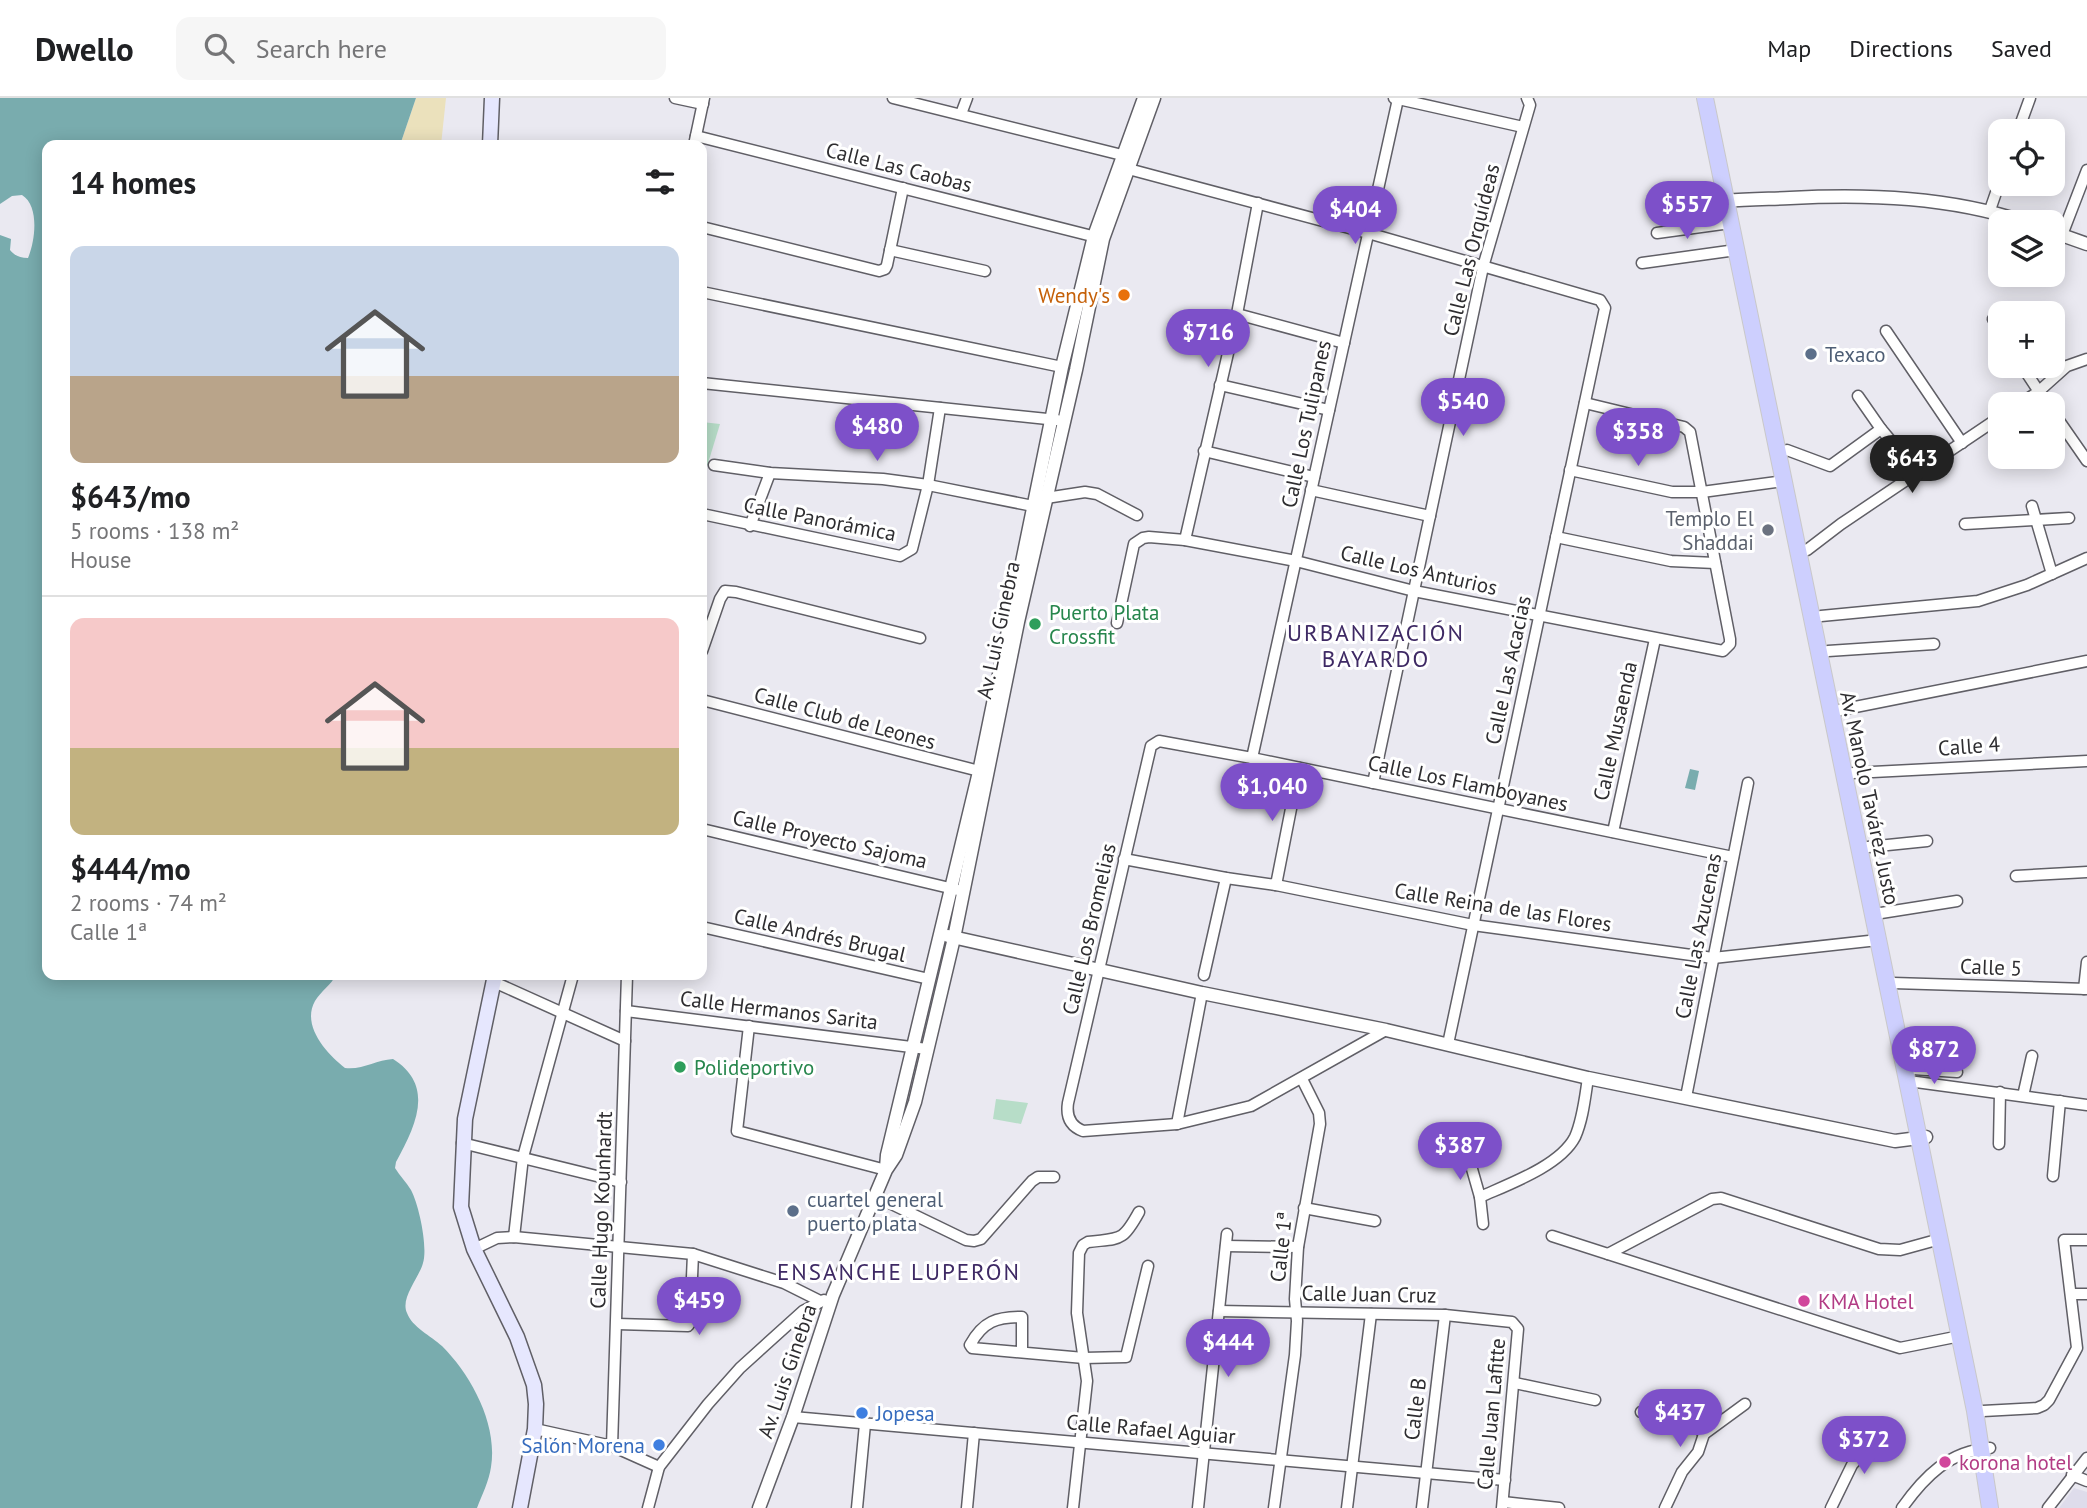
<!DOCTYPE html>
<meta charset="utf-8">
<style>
body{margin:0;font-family:"PT Sans",sans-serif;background:#f6f6f6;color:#202124;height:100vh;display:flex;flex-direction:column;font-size:26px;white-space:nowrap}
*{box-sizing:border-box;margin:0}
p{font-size:23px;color:#757577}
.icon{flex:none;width:38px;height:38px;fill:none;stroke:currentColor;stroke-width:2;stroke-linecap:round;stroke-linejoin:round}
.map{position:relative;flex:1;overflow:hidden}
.panel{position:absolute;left:42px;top:42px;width:665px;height:840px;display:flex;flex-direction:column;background:#fff;border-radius:14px;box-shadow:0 4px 18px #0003}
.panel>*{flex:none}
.controls{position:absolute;left:1988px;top:21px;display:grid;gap:14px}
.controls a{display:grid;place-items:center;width:77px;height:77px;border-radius:14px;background:#fff;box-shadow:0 4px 18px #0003;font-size:35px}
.price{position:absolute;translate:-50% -60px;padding:0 16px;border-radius:24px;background:#7d50c9;color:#fff;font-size:23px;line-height:46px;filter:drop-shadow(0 2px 4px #0008)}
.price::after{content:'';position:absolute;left:50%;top:42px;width:21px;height:16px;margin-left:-10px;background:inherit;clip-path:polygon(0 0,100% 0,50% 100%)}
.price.current{background:#222;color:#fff}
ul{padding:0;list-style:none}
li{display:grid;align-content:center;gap:14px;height:371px;padding:0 28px}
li+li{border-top:2px solid #e0e0e0}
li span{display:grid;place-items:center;height:217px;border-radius:14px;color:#555}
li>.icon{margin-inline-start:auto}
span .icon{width:126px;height:126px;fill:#fffc;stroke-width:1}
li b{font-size:30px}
h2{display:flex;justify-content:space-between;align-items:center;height:84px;padding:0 28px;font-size:30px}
header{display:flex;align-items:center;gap:42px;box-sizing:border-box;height:98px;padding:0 35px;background:#fff;border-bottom:2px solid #e0e0e0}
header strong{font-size:33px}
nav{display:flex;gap:38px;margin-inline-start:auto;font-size:24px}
.search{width:490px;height:63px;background:#f6f6f6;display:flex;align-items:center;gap:18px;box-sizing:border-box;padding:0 24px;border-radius:14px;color:#757577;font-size:26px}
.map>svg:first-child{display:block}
</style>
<header>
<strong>Dwello</strong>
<div class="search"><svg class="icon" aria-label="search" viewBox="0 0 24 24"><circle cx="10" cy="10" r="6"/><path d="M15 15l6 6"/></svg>Search here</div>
<nav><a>Map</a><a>Directions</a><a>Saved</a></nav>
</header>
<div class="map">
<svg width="2087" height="1410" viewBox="0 0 2087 1410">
<rect width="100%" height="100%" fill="#eae9f1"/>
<path fill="#dedceb" d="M2074,1390L2087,1394V1410H2059Z"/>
<g fill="#b7ddc8">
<path d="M702,324L720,326L702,385Z"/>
<path d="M996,1001L1028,1005L1021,1026L993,1021Z"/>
</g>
<path fill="#ebe1bc" d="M416,0H446L441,47H400Z"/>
<g fill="#79acae">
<path d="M0,0H416L400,47H47V877H336C331,887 321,893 315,903C301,928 327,956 345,970C363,972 376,962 393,961C436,988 415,1029 396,1064L395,1070C400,1078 406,1084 411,1092C419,1107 428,1149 423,1165C419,1180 400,1200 407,1215C412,1229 431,1238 442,1248C471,1277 498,1326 491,1369C489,1383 482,1397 477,1410H0V137L11,141L10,152C15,158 20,160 28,160C35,144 40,108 22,97L12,98L0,106Z"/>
<path d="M1690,671L1699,673L1695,692L1685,690Z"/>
</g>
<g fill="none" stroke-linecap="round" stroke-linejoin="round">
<g stroke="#605f66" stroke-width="13">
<g id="minor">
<path d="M675,0L703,6"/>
<path d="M893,0L1122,57"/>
<path d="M1394,0L1523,29"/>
<path d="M961,16L967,0"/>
<path d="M2018,33L2030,0"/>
<path d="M696,38L1100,140"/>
<path d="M694,47L704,0"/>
<path d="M1121,69L1368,135L1600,202L1605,210L1448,946"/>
<path d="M1990,112L2000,83"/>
<path d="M702,129L879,173L885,171L887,167L903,90"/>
<path d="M1657,135L1730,125"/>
<path d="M2062,137L2087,72"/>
<path d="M890,152L985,173"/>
<path d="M1642,165L1736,152"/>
<path d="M702,194L1062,269"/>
<path d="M1237,216L1344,245"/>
<path d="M1993,221L2000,233"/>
<path d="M1886,233L1962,345"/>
<path d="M2022,268L2047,306"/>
<path d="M702,285L1057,322"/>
<path d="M1220,287L1329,312"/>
<path d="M2020,306L2038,294L2067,268L2087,261"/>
<path d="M2053,314L2087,363"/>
<path d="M1881,331L1891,343"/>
<path d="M1787,352L1830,368L1881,331L1858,298"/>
<path d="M1204,353L1314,379"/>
<path d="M714,367L770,375L883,381L928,387L1033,408"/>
<path d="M1570,372L1672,394H1702L1784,383"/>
<path d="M1311,392L1430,418"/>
<path d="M1046,400L1085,394L1097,396L1137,417"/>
<path d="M2032,408L2052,476"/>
<path d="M702,416L900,458L912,451L928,387L940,310"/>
<path d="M1965,426L2069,420"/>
<path d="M750,428L770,375"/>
<path d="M1556,439L1671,463L1715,465"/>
<path d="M1185,442L1237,216L1258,105"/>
<path d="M1807,452L1841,426L2000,319"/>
<path d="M1821,518L1978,503L2027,487L2087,460"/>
<path d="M1117,525L1134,446L1143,440L1149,439L1185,442L1296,463L1414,493L1723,553L1730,546V541L1690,334L1684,329L1585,305"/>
<path d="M702,553L720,501L725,493L736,494L920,540"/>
<path d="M1828,553L1934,546"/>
<path d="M702,602L987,675"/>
<path d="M1840,612L2087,563"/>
<path d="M1252,660L1398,1"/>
<path d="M1853,675L2087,663"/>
<path d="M1373,685L1483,169L1530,7L1527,0"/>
<path d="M702,731L958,792"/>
<path d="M1613,734L1655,541"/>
<path d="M1868,749L1927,743"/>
<path d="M1124,761L1226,780L1276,787L1473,827L1713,860L1878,842"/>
<path d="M2016,778L2087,774"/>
<path d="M1276,787L1299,670"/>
<path d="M1881,815L1957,803"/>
<path d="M702,829L929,881"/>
<path d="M1204,877L1226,780"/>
<path d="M494,884L625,943"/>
<path d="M1893,885L2087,891"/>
<path d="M2084,891L2087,864"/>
<path d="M626,913L927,951"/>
<path d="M749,928L737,1033L886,1072"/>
<path d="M1386,932L1251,1008L1177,1026L1083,1033C1070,1028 1066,1018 1068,1005L1151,648L1159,643L1252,660L1733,759"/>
<path d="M1913,971L1957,974"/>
<path d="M1916,984L2087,1007"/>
<path d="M2023,998L2032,958"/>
<path d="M1686,999L1748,685"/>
<path d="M1177,1026L1202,895"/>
<path d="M1462,1036L1480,1099L1483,1126"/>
<path d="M462,1045L621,1084"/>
<path d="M1999,1046L2000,994"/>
<path d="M2053,1078L2060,1003"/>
<path d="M875,1098L966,1142L974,1143L981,1141L1032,1083L1038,1079H1054"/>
<path d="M1480,1099C1509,1086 1560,1068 1575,1039C1583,1021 1585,999 1588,980"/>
<path d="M1304,1110L1375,1123"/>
<path d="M1552,1138L1900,1250L1960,1238"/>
<path d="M514,1139L523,1059L573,877"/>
<path d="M1226,1148L1298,1149"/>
<path d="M474,1151L497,1140L514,1139L693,1156L784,1185L820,1203"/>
<path d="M1608,1156L1712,1101L1721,1100L1879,1151L1900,1152L1940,1141"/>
<path d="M2071,1196H2087"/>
<path d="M1219,1213L1445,1217L1512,1224L1518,1231L1502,1410"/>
<path d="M617,1226L688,1228L690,1225L693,1156"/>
<path d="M1022,1254V1219C997,1219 983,1223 970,1247L972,1250L1084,1260L1126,1259L1148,1168"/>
<path d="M1515,1285L1595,1302"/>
<path d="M1983,1313L2037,1310L2044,1307L2049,1302L2077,1250L2064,1142H2087"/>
<path d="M1641,1314C1663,1317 1688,1317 1704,1336L1698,1354L1682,1374L1665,1410"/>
<path d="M793,1319L1505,1382"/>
<path d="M535,1331L612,1348L659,1369"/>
<path d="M1704,1336L1745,1306"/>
<path d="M612,1348L627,877"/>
<path d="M2072,1377L2087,1383"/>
<path d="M1503,1404L1559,1410"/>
<path d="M648,1410L659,1369L708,1306L740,1270L803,1213L824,1202"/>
<path d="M857,1410L865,1326"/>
<path d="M967,1410L974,1335"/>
<path d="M1073,1410L1087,1283L1077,1215L1079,1155L1083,1147L1088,1144C1120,1140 1122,1145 1139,1114"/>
<path d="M1198,1410L1227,1136"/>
<path d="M1274,1410L1295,1257L1297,1223L1295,1201L1298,1149L1320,1026L1319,1015L1302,981"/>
<path d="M1347,1410L1371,1216"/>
<path d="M1422,1410L1445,1217"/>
<path d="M1831,1410L1852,1367L1880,1336"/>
<path d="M1902,1410C1924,1379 1949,1353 1990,1350"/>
<path d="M2048,1410L2087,1360"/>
</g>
</g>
<g stroke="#605f66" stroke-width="15">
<g id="tertiary">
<path d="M1726,103C1747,101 1769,101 1790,100C1870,96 1950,99 2025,124"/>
<path d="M2053,134L2087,146"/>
<path d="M948,838L1202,895L1386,932L1588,980L1895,1043L1926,1039"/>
<path d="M886,1070L887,1057L979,674L1062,269L1094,138L1144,0"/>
<path d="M759,1410L793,1319L833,1197L886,1072L896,1057L915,1004L954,840L1018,524L1076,272L1103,141L1154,0"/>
</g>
</g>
<g stroke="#605f66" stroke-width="17">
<g id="secondary">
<path d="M490,47L492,0"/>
<path d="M495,877L465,1021L461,1109L474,1151L517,1239L534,1287L536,1306L535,1331L520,1410"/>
</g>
</g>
<g stroke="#c9c8c9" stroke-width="18">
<path id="primary" d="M1705,0L1975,1313L1990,1410"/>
</g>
<use href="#minor" stroke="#fff" stroke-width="10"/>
<use href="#tertiary" stroke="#fff" stroke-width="12"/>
<use href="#secondary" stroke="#e6e7fe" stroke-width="14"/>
<use href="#primary" stroke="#cdcffe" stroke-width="16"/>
</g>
<circle fill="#e8710a" stroke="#fff" stroke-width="2.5" cx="1124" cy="197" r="7"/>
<g fill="#5c6f8a" stroke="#fff" stroke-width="2.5">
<circle cx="1811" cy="256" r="7"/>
<circle cx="793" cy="1113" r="7"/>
</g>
<circle fill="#6b7280" stroke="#fff" stroke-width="2.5" cx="1768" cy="432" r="7"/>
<g fill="#2e9e5b" stroke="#fff" stroke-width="2.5">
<circle cx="1035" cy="526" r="7"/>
<circle cx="680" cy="969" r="7"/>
</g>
<g fill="#d1479c" stroke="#fff" stroke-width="2.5">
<circle cx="1804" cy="1203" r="7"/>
<circle cx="1945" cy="1364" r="7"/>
</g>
<g fill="#3f7fe0" stroke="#fff" stroke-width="2.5">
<circle cx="862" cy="1315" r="7"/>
<circle cx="659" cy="1347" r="7"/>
</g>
<g text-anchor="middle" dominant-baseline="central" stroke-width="6" stroke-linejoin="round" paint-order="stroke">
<g font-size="21" fill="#2e2d30" stroke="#fff">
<text transform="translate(899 69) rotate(14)">Calle Las Caobas</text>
<text transform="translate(1471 152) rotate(-76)">Calle Las Orquídeas</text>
<text transform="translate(1306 326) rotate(-78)">Calle Los Tulipanes</text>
<text transform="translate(820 421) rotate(11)">Calle Panorámica</text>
<text transform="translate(1419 472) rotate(13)">Calle Los Anturios</text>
<text transform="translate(998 532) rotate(-78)">Av. Luis Ginebra</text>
<text transform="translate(1508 572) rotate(-78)">Calle Las Acacias</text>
<text transform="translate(845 620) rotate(15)">Calle Club de Leones</text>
<text transform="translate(1615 633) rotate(-78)">Calle Musaenda</text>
<text transform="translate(1969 648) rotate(-4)">Calle 4</text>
<text transform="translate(1468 685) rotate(12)">Calle Los Flamboyanes</text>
<text transform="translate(1870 700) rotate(78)">Av. Manolo Tavárez Justo</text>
<text transform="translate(830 741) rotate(13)">Calle Proyecto Sajoma</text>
<text transform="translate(1503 809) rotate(9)">Calle Reina de las Flores</text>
<text transform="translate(1089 831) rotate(-77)">Calle Los Bromelias</text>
<text transform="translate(820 837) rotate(13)">Calle Andrés Brugal</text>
<text transform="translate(1698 838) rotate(-79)">Calle Las Azucenas</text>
<text transform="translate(1991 869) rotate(2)">Calle 5</text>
<text transform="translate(779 912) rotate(7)">Calle Hermanos Sarita</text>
<text transform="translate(601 1112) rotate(-88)">Calle Hugo Kounhardt</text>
<text transform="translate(1281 1149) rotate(-84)">Calle 1ª</text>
<text transform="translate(1369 1196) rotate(1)">Calle Juan Cruz</text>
<text transform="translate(787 1273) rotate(-71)">Av. Luis Ginebra</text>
<text transform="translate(1415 1311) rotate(-83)">Calle B</text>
<text transform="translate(1491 1316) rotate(-85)">Calle Juan Lafitte</text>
<text transform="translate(1151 1331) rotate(5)">Calle Rafael Aguiar</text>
</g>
<g font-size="21" fill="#c56008" stroke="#fff" text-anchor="end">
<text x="1110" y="197">Wendy's</text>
</g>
<g font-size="21" fill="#4e5e75" stroke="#fff" text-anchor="start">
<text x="1825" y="256">Texaco</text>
<text x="807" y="1101">cuartel general<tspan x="807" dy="24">puerto plata</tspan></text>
</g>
<g font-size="21" fill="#5b616d" stroke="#fff" text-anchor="end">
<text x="1754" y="420">Templo El<tspan x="1754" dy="24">Shaddai</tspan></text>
</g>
<g font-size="21" fill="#27864d" stroke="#fff" text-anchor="start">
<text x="1049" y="514">Puerto Plata<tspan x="1049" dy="24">Crossfit</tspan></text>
<text x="694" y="969">Polideportivo</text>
</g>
<g font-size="21" fill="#b23c85" stroke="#fff" text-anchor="start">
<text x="1818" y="1203">KMA Hotel</text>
<text x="1959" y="1364">korona hotel</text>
</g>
<g font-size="21" fill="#366cbe" stroke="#fff" text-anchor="start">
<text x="876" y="1315">Jopesa</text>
<text x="645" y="1347" text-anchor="end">Salón Morena</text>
</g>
<g font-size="23" letter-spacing="2" fill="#3e2964" stroke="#fff">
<text x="1376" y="534">URBANIZACIÓN<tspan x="1376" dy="26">BAYARDO</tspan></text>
<text x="899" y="1173">ENSANCHE LUPERÓN</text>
</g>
</g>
</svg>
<div class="controls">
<a><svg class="icon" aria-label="locate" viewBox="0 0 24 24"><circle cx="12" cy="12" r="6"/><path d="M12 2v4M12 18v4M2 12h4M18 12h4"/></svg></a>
<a><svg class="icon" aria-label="layers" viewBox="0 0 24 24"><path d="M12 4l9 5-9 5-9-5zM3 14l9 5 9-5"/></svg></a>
<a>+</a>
<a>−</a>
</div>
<b class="price" style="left:1687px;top:143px">$557</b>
<b class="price" style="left:1355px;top:148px">$404</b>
<b class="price" style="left:1208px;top:271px">$716</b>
<b class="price" style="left:1463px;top:340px">$540</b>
<b class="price" style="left:877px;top:365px">$480</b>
<b class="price" style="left:1638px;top:370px">$358</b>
<b class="price current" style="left:1912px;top:397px">$643</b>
<b class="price" style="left:1272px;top:725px">$1,040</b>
<b class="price" style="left:1934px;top:988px">$872</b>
<b class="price" style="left:1460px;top:1084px">$387</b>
<b class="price" style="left:699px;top:1239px">$459</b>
<b class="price" style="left:1228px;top:1281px">$444</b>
<b class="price" style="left:1680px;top:1351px">$437</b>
<b class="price" style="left:1864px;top:1378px">$372</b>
<section class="panel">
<h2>14 homes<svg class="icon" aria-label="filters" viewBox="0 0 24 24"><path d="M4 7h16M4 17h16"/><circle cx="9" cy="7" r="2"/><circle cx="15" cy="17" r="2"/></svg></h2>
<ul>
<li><span style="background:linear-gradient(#c9d6e8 60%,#b9a48a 0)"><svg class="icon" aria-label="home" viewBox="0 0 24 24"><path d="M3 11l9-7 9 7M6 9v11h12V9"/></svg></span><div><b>$643/mo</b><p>5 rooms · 138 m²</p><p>House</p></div></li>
<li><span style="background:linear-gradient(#f6c9c9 60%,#c2b280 0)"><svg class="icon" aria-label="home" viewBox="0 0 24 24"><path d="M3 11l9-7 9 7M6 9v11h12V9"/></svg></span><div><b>$444/mo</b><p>2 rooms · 74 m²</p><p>Calle 1ª</p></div></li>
</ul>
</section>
</div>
